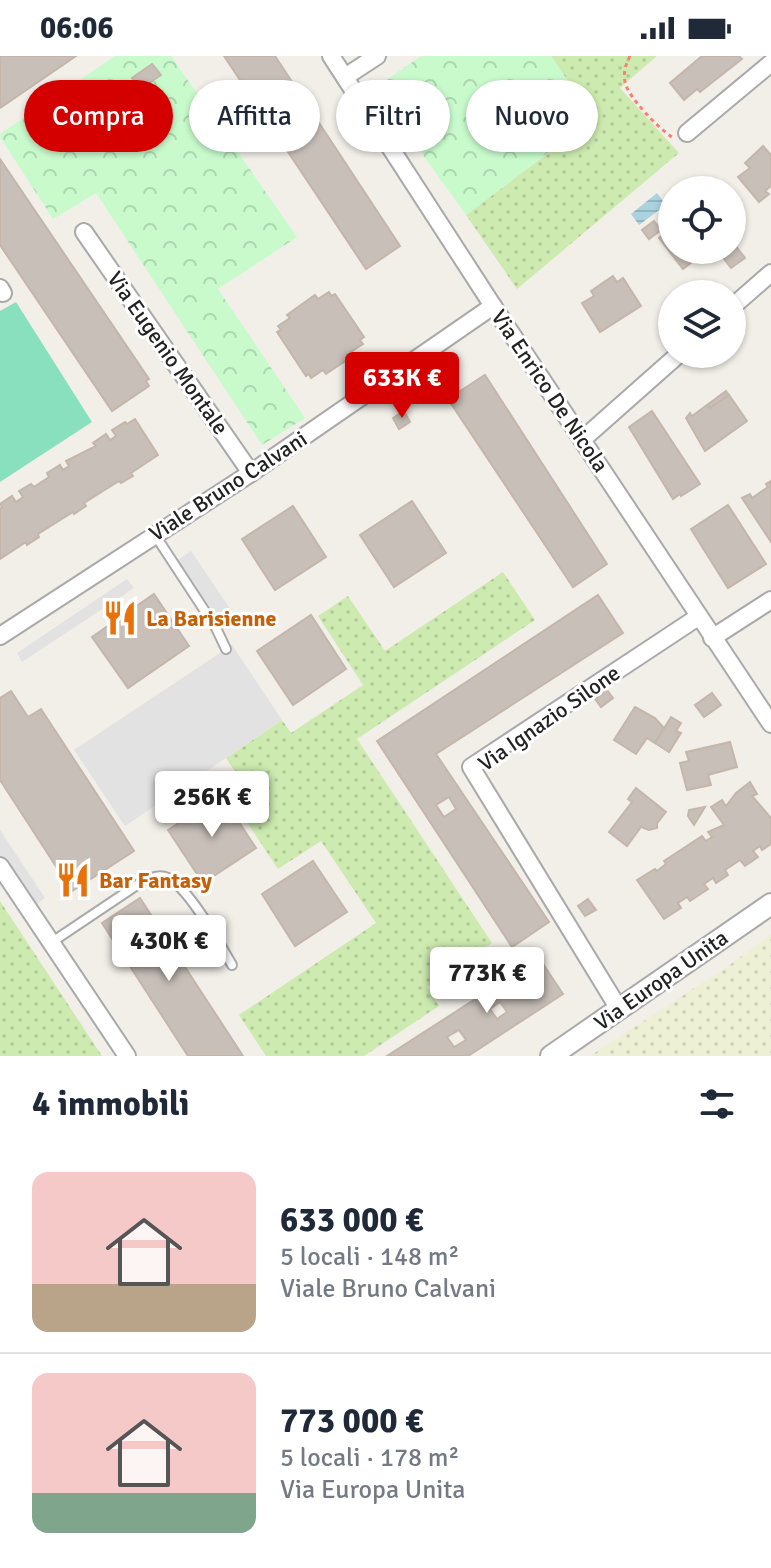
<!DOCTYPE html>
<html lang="it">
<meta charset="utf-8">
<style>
body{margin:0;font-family:Signika,sans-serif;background:#f2f2f3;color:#1f2937;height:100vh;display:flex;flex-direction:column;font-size:30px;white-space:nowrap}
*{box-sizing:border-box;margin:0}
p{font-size:26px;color:#747a83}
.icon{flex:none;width:44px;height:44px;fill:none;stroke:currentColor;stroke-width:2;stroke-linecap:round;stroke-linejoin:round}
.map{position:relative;height:1000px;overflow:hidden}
.details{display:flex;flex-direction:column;background:#fff;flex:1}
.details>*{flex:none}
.hud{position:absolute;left:24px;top:24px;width:724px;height:72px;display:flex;gap:16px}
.fabs{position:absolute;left:658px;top:120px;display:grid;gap:16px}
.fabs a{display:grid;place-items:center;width:88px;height:88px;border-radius:50%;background:#fff;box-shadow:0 2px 6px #0004;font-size:40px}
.price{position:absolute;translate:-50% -68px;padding:0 18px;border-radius:8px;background:#fff;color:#222;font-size:26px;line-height:52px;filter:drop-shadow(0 2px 4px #0008)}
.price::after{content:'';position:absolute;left:50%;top:48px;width:24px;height:18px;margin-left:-12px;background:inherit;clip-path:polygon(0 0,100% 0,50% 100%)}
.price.on{background:#d40000;color:#fff}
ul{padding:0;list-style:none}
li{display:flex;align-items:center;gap:24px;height:200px;padding:0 32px}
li+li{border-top:2px solid #e0e1e3}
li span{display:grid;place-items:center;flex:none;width:224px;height:160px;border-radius:16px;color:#555}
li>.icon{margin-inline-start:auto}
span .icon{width:96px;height:96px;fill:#fffc;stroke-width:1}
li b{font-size:34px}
h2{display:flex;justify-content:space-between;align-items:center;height:96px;padding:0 32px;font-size:34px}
.chip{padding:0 28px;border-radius:36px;background:#fff;box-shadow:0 2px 6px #0004;font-size:28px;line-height:72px}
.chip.on{background:#d40000;color:#fff}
.status{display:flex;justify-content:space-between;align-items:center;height:56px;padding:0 40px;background:#fff;direction:ltr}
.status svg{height:22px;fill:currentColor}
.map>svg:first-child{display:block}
</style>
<div class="status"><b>06:06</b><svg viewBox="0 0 49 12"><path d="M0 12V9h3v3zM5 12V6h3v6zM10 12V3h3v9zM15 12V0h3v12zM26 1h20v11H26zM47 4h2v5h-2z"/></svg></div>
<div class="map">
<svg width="771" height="1000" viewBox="0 0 771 1000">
<defs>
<pattern id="farmland-dots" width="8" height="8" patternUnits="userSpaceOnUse" patternTransform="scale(2)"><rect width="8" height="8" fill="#eef0d5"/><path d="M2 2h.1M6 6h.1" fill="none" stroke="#ccceb7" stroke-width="1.8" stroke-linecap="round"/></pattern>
<pattern id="grass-dots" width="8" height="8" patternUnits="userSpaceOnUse" patternTransform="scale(2)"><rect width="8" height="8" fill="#cdebb0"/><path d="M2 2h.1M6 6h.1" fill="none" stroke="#b0c997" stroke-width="1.8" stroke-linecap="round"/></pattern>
<pattern id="park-crowns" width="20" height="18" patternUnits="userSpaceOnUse" patternTransform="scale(2)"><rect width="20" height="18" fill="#c8facc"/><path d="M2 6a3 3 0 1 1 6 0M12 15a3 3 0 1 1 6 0" fill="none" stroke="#acd6af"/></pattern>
<pattern id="water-rules" width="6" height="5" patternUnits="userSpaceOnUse" patternTransform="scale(2)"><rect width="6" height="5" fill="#aad3df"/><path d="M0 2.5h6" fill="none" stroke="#92b5bf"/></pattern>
</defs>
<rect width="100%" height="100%" fill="#f2efe9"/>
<path fill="url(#farmland-dots)" d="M771,878V1000H590L731,908Z"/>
<g fill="url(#grass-dots)">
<path d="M551,0H657L620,32L679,97L517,233L466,159L593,63Z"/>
<path d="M503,516L535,564L357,683L492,887L427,931L439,950L364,1000H266L239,959L376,867L321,785L278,813L227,736L242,726L226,702L282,664L291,677L363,629L318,560L348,540L385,595Z"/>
<path d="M0,845L102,1000H0Z"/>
</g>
<g fill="url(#park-crowns)">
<path d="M115,0H171L297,181L218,233L305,362L262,389L96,137L53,163L0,81V78Z"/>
<path d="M421,0H551L593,62L466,159L375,32Z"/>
</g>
<path fill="#88e0be" d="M16,246L92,366L0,426V255Z"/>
<g fill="#e2e2e2">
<path d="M191,495L239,566L226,574L178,504Z"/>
<path d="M127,523L134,532L22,606L17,597Z"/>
<path d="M232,589L282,664L125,770L74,694Z"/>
<path d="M0,774L45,842L33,851L0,802Z"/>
</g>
<path fill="url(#water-rules)" d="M657,137L666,149L639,169L631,158Z"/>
<g fill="#c7bfb8" stroke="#c4b6ab" stroke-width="2" fill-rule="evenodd">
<path d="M0,0H76L0,52Z"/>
<path d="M224,0H275L400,190L366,213Z"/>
<path d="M702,0H739L742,3L700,36L697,33L684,44L670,27Z"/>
<path d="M152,8L161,19L140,33L132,22Z"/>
<path d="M402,56L408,66L403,70L396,60Z"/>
<path d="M763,90L771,99V130L765,135L769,138L759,146L738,121L750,112L745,107Z"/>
<path d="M0,103L149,323L146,325L149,330L112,355L0,189Z"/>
<path d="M654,165L661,174L649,183L642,174Z"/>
<path d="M672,172V194H698L689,201L692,206L683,213L659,182Z"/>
<path d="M732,185L745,202L731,212L717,194H732Z"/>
<path d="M613,220L617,226L623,222L641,250L600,276L582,247L594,240L591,235Z"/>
<path d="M329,236L331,240L335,238L364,281L360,284L363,288L351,296L354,299L326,318L323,314L311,322L309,318L306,320L277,276L281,274L278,270L290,262L287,259L315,239L318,243Z"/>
<path d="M485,319L607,508L573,531L448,343Z"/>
<path d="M726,335L729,339L710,352L707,349Z"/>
<path d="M729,339L747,365L705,395L686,362L690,357L692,360L707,349L710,352Z"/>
<path d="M404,355L410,366L399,373L393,362Z"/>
<path d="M652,355L700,428L681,440L680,438L673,443L629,371Z"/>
<path d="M135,363L158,399L131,417L133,420L121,427L119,425L84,447L86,450L74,458L73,456L38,478L39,481L27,489L26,486L0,503V453L2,451L0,448L12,440L16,446L23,441L19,435L31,428L34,431L49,421L47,417L60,409L63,414L69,410L66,405L96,390L93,387L106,378L110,384L116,380L112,374L125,366L127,368Z"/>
<path d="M771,425V486L742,442L750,438L752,442L768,431L766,428Z"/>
<path d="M412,445L446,497L394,531L360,479Z"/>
<path d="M728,449L766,508L728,532L691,473Z"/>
<path d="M293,450L326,501L275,534L242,483Z"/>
<path d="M154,538L189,590L128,632L92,581Z"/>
<path d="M598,539L623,577L436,698L549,866L512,891L377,685ZM449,741L456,753L444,761L436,749Z"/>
<path d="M311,559L346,613L293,649L257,595Z"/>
<path d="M607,634L613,642L601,651L595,643Z"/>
<path d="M11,635L28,661L41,653L134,795L72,835L0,724V642Z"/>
<path d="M712,637L721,649L704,661L695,649Z"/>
<path d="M635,651L655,662L664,672L655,687L647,682L636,698L614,684Z"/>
<path d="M671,661L681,667L676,675L681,677L669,696L655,687Z"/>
<path d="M730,686L737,711L708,719L711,729L687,734L680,707L689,705L686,696Z"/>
<path d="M750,726L757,738L752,740L771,762V788L762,794L760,790L753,795L758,801L745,810L740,804L725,814L728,819L716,827L713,822L704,828L708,833L690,845L687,841L678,847L681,852L664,863L637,824L655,813L657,815L666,808L664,805L702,780L706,785L712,781L708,776L724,769L711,751L722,744L726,750L736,737Z"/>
<path d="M636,732L666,756L657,767V772L649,774L641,771L627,790L609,776L632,746L628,743Z"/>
<path d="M221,739L256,792L203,827L168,774Z"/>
<path d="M705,751L694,769L688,760L689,754Z"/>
<path d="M313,805L347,856L295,890L262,838Z"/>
<path d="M140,842L243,1000H188L102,867Z"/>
<path d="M588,843L596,854L585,860L578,850Z"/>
<path d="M539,902L563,938L468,1000H387ZM500,946L507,956L497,963L490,953ZM459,974L466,984L454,991L447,981Z"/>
</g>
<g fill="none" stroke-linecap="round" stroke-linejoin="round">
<g stroke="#a9a9a9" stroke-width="12">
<g id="service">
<path d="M155,479L216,572L226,593"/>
<path d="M52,886L143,825C151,822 159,818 168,822C189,832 220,888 232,909"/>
</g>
</g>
<g stroke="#a9a9a9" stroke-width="20">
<g id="minor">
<path d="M331,0L493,250L771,668"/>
<path d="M345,21L377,0"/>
<path d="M687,77L771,7"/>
<path d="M84,176L251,417"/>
<path d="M0,232L3,237"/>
<path d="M732,251L771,217"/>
<path d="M583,383L679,298"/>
<path d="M0,580L251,417L493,250"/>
<path d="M712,582L771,544"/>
<path d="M0,810L127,1000"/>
<path d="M619,953L471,711L698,561"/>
</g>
</g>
<g stroke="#a9a9a9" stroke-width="24">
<path id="tertiary" d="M551,1000L771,848"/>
</g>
<path stroke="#fa8072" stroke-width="3" stroke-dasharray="4 4" stroke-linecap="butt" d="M630,0C626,8 623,16 625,26C627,40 659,73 672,81"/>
<use href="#service" stroke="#fff" stroke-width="8"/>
<use href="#minor" stroke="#fff" stroke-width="16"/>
<use href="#tertiary" stroke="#fff" stroke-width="20"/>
</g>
<defs>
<g id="restaurant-bare" transform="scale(2.76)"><path d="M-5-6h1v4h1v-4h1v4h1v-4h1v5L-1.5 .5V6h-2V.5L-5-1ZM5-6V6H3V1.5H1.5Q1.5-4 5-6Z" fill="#e8710a" stroke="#fff" stroke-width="2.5" paint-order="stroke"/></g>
</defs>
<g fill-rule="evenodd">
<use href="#restaurant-bare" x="120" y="562"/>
<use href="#restaurant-bare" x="73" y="824"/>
</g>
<g text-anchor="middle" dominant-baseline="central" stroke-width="6" stroke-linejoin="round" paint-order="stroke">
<g font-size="22" fill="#222" stroke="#fff">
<text transform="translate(168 297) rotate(55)">Via Eugenio Montale</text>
<text transform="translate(550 335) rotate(56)">Via Enrico De Nicola</text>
<text transform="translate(228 430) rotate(-33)">Viale Bruno Calvani</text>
<text transform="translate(549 662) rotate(-35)">Via Ignazio Silone</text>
<text transform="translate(661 924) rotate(-35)">Via Europa Unita</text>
</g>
<g font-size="22" font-weight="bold" fill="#c56008" stroke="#fff" text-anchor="start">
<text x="146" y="562">La Barisienne</text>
<text x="99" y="824">Bar Fantasy</text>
</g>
</g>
</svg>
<div class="fabs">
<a><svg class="icon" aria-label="locate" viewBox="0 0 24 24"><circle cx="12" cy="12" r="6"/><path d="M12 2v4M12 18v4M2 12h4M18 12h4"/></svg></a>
<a><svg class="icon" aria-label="layers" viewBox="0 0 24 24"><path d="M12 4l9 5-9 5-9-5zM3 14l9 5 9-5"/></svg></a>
</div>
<b class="price on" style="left:402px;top:364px">633K €</b>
<b class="price" style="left:212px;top:783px">256K €</b>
<b class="price" style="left:169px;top:927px">430K €</b>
<b class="price" style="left:487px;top:959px">773K €</b>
<div class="hud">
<a class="chip on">Compra</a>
<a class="chip">Affitta</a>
<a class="chip">Filtri</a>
<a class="chip">Nuovo</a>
</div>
</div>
<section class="details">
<h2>4 immobili<svg class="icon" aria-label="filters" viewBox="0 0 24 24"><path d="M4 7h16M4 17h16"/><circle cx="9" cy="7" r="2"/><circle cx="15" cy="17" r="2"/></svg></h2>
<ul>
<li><span style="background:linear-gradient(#f6c9c9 70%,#b9a48a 0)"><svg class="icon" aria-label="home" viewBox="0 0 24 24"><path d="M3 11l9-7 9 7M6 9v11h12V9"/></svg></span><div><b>633 000 €</b><p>5 locali · 148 m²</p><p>Viale Bruno Calvani</p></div></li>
<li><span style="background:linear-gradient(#f6c9c9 75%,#7fa58c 0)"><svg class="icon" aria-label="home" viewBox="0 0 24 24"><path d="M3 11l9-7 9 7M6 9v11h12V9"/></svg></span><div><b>773 000 €</b><p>5 locali · 178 m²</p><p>Via Europa Unita</p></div></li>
</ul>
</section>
